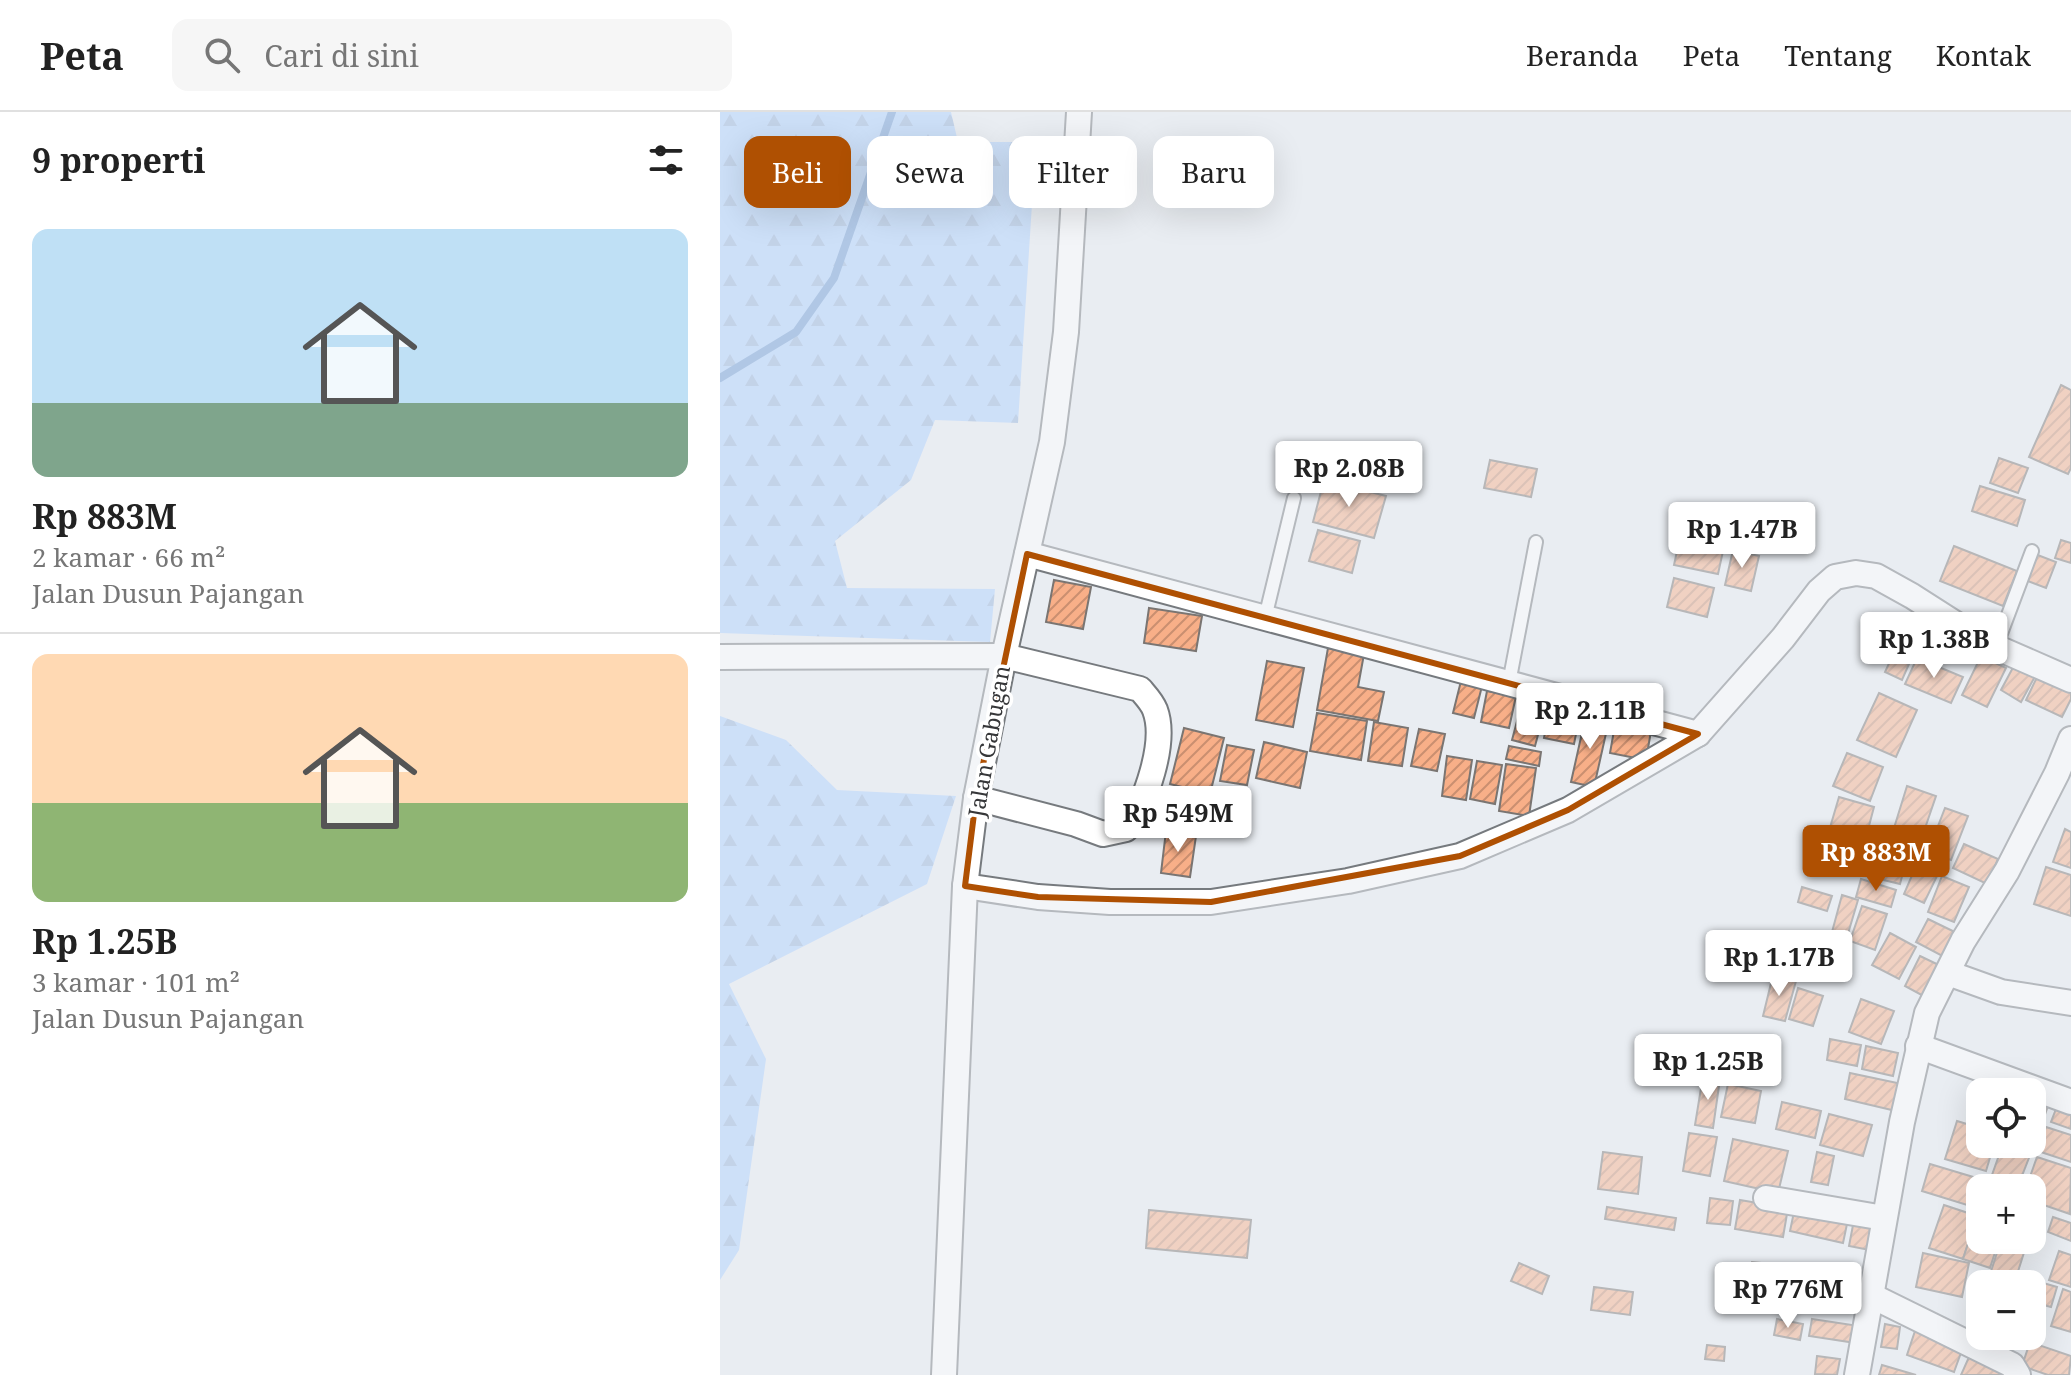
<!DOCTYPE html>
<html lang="id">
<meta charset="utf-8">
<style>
body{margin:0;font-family:"Noto Serif",serif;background:#f6f6f6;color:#222;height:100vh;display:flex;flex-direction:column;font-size:30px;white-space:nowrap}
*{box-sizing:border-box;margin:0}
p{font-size:26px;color:#767676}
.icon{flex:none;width:44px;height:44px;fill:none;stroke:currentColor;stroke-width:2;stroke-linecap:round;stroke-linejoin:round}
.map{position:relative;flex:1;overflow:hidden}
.side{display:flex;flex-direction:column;background:#fff;width:720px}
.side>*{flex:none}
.guide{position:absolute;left:24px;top:24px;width:760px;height:72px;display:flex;gap:16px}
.buttons{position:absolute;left:1246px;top:966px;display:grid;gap:16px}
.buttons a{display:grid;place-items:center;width:80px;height:80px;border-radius:16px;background:#fff;box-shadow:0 8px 32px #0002;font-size:40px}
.price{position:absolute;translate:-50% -68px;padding:0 18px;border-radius:8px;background:#fff;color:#222;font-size:26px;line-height:52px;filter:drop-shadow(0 2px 4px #0008)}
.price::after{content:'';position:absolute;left:50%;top:48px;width:24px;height:18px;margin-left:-12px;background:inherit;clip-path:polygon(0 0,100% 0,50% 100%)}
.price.on{background:#af5002;color:#fff}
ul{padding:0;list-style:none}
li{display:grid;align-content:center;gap:16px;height:424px;padding:0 32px}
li+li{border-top:2px solid #e0e0e0}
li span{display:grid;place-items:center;height:248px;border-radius:16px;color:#555}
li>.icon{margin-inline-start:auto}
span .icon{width:144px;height:144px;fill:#fffc;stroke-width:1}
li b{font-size:34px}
h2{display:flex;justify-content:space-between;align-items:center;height:96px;padding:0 32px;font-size:34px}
.pill{padding:0 28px;border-radius:16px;background:#fff;box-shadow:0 8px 32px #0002;font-size:28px;line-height:72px}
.pill.on{background:#af5002;color:#fff}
header{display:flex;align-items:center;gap:48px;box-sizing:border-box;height:112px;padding:0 40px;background:#fff;border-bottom:2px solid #e0e0e0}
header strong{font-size:38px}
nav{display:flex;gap:44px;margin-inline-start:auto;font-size:28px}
.search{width:560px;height:72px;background:#f6f6f6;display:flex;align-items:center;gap:20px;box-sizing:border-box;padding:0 28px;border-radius:16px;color:#767676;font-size:30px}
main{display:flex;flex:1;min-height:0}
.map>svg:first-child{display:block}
</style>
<header>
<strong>Peta</strong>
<div class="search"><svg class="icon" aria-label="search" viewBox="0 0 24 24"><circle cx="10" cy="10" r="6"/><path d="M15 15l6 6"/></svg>Cari di sini</div>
<nav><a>Beranda</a><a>Peta</a><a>Tentang</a><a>Kontak</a></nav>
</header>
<main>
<section class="side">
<h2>9 properti<svg class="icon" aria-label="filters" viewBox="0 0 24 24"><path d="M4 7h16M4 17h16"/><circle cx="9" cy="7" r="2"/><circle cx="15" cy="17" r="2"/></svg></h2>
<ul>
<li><span style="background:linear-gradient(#bfe0f5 70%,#7fa58c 0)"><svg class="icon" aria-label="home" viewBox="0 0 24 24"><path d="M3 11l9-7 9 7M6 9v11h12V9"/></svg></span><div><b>Rp 883M</b><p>2 kamar · 66 m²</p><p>Jalan Dusun Pajangan</p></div></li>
<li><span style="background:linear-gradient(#ffd9b3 60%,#8fb573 0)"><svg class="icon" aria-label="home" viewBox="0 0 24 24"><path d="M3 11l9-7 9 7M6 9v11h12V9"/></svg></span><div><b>Rp 1.25B</b><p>3 kamar · 101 m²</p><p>Jalan Dusun Pajangan</p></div></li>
</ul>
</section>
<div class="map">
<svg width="1351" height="1263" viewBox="0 0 1351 1263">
<defs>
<pattern id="forest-firs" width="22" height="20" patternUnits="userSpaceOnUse" patternTransform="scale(2)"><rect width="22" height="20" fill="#acd0ff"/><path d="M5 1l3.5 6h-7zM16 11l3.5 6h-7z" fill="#95b3db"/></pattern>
<pattern id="building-hatch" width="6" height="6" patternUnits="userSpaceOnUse" patternTransform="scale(2)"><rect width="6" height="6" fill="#f8af88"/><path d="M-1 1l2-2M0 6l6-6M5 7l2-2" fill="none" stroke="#ca8f70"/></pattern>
</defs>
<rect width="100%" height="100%" fill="#e9edf2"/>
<g fill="url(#forest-firs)">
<path d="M0,0H231L238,30H316L298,311L215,308L191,368L115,429L127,476L275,477L270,530L0,521Z"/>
<path d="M0,604L66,628L117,678L236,684L207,772L9,872L46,947L19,1138L0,1168Z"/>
</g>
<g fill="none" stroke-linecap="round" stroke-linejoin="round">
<path stroke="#6b9ad4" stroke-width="8" d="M0,266L76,220L114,166L172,0"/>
</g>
<g fill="url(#building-hatch)" stroke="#7a7572" stroke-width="2">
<path d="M1341,273L1351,278V356L1348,362L1309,345Z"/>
<path d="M1279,346L1308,356L1298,381L1270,371Z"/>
<path d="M770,348L817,357L811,385L764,376Z"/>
<path d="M604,368L666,384L654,426L593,410Z"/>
<path d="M1260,374L1305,388L1297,414L1252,399Z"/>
<path d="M598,418L640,429L632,461L589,449Z"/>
<path d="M1341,428L1351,431V451L1335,446Z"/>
<path d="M959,430L1003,439L998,462L954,453Z"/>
<path d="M1234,434L1297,459L1283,494L1220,469Z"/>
<path d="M1013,438L1039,444L1031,479L1005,473Z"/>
<path d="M1315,442L1336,450L1326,476L1305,468Z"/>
<path d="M954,466L994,476L987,505L947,495Z"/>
<path d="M334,468L371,475L363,517L326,510Z"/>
<path d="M429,496L482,504L476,539L424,531Z"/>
<path d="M1200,500L1227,510L1212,548L1186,538Z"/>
<path d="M608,536L644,542L638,575L664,580L658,609L597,598Z"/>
<path d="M1261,544L1286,556L1267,595L1242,583Z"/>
<path d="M1172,545L1189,552L1182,568L1165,560Z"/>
<path d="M1197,546L1243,565L1231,591L1185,572Z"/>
<path d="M1297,548L1318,559L1301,590L1281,578Z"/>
<path d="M547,549L584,556L573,615L536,608Z"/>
<path d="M1318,563L1351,579V587L1342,605L1306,588Z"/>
<path d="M741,569L762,574L754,606L733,601Z"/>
<path d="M767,579L796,584L789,616L761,610Z"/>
<path d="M1159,581L1197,598L1176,645L1137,628Z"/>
<path d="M804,583L827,589L815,634L792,628Z"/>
<path d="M597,601L647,609L641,648L590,639Z"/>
<path d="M829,601L859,607L854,632L824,626Z"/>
<path d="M866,603L889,608L874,675L851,670Z"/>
<path d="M654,610L688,616L682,654L648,649Z"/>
<path d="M895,613L931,619L926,648L890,641Z"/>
<path d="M464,616L504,626L490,682L450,672Z"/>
<path d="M699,617L725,622L717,659L691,654Z"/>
<path d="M544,630L587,640L580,676L536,666Z"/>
<path d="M507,633L534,638L527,673L500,669Z"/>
<path d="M789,634L821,640L819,654L786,647Z"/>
<path d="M1127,641L1163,655L1150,689L1113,674Z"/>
<path d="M727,644L752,648L746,688L722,684Z"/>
<path d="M757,649L782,653L775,692L750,687Z"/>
<path d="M786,652L816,656L809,704L779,699Z"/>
<path d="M1187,674L1216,684L1202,725L1174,716Z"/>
<path d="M1119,685L1154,695L1145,729L1109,719Z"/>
<path d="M1225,696L1248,704L1231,748L1208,740Z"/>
<path d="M1345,717L1351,720V756L1333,750Z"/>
<path d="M446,719L476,724L470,765L441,761Z"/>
<path d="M1244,732L1278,747L1267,772L1233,756Z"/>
<path d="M1155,746L1185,753L1180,772L1151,765Z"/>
<path d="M1196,754L1217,764L1204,791L1184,782Z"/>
<path d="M1326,755L1351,763V804L1314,792Z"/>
<path d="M1222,764L1249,775L1234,810L1208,800Z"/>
<path d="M1141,767L1176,778L1171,795L1136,785Z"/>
<path d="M1082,775L1112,784L1107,799L1078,790Z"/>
<path d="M1122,783L1138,788L1127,825L1112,820Z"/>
<path d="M1142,794L1167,802L1155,838L1130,829Z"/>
<path d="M1208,807L1241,823L1228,847L1196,830Z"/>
<path d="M1170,821L1196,835L1179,867L1152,853Z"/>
<path d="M1200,844L1223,855L1207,886L1185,874Z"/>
<path d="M1053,863L1076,869L1065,909L1043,904Z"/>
<path d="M1078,876L1103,884L1093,914L1069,907Z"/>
<path d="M1141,887L1174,899L1161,932L1129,920Z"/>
<path d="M1110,927L1141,933L1137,954L1107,948Z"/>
<path d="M1146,934L1178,941L1173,964L1142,957Z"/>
<path d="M1130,961L1182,972L1176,999L1125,987Z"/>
<path d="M983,964L1000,967L993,1016L975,1013Z"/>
<path d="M1008,972L1041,979L1035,1011L1001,1005Z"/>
<path d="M1312,989L1328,994L1315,1031L1312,1030Z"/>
<path d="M1062,990L1101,999L1095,1026L1056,1017Z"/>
<path d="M1336,997L1351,1002V1017L1331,1010Z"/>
<path d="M1109,1002L1152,1013L1143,1044L1100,1033Z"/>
<path d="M1237,1009L1260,1016V1032H1274L1266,1059L1225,1047Z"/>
<path d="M1326,1015L1351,1023V1050L1318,1039Z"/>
<path d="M969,1021L997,1025L990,1064L963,1059Z"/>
<path d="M1013,1027L1068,1039L1058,1081L1004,1069Z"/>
<path d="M1283,1032H1294L1312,1038L1298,1074L1272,1063Z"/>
<path d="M883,1040L922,1045L918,1082L878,1077Z"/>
<path d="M1097,1040L1114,1044L1108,1073L1091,1070Z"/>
<path d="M1317,1045L1351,1056L1350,1102L1312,1089V1076H1306Z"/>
<path d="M1210,1052L1290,1076H1260V1097L1202,1079Z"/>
<path d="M990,1086L1013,1089L1010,1113L987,1111Z"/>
<path d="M1020,1088L1068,1096L1063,1125L1015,1117Z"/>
<path d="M1224,1093L1257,1104L1243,1147L1209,1136Z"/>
<path d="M887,1095L956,1106L954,1118L885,1107Z"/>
<path d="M429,1098L531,1108L527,1146L426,1136Z"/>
<path d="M1074,1100L1127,1112L1123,1131L1070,1119Z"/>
<path d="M1257,1104L1260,1105V1128H1279L1270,1156L1243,1147Z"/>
<path d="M1333,1105L1351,1111V1129L1328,1120Z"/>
<path d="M1134,1108L1160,1112L1155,1139L1129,1134Z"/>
<path d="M1281,1128H1308L1294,1172H1267Z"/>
<path d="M1339,1139L1351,1143V1175L1329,1168Z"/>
<path d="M1203,1141L1249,1151L1242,1185L1196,1175Z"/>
<path d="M1032,1150L1061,1153L1055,1201L1026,1198Z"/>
<path d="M799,1151L829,1164L822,1182L791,1169Z"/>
<path d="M1299,1164L1337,1175L1331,1195L1312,1190V1172H1296Z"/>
<path d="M1067,1166L1119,1174L1115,1199L1063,1190Z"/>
<path d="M874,1175L913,1180L910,1203L871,1198Z"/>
<path d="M1343,1177L1351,1180V1220L1331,1214Z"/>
<path d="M1057,1207L1083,1212L1080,1228L1054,1223Z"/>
<path d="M1092,1207L1139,1214L1136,1231L1089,1224Z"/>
<path d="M1165,1212L1180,1215L1177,1237L1161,1235Z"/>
<path d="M1195,1219L1243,1235L1234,1260L1187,1243Z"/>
<path d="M1277,1224H1300L1296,1236L1275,1228Z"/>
<path d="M1310,1230L1351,1244L1349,1263H1328L1302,1254Z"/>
<path d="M987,1233L1005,1235L1004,1249L985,1247Z"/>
<path d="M1097,1244L1120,1247L1117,1263L1095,1262Z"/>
<path d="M1249,1245L1290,1263H1241Z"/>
<path d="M1162,1253L1196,1263H1159Z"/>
</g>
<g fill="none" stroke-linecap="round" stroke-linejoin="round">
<g stroke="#767a7e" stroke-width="16">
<g id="lane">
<path d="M545,506L574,386"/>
<path d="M1276,535L1312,439"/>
<path d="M789,571L816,430"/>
</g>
</g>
<g stroke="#767a7e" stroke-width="28">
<g id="street">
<path d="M307,442L978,622"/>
<path d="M0,545L284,544L420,577C425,583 432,590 435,598C447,630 426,691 406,717L383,722L356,712L256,686"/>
<path d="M245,774L318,785L390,790H491L628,769L740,744L848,698L978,622L1063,526L1099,479L1115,465L1136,461L1156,464L1192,484L1264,530L1351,568"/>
<path d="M1228,861L1281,880L1351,891"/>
<path d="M1198,934L1351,990"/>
<path d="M1046,1086L1164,1106"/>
<path d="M1150,1183L1292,1253L1298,1263"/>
<path d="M224,1263L245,774L256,686L284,544L332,330L346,220L359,0"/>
<path d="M1137,1263L1182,1010L1207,901L1243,829L1287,759L1337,661L1351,627"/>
</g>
</g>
<use href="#lane" stroke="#fff" stroke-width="12"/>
<use href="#street" stroke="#fff" stroke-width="24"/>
</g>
<path d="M0 0H1351V1263H0ZM307,442L978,622L848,698L740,744L491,790L318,785L245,774L256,686Z" fill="#e9edf2" fill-opacity=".55" fill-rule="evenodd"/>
<path fill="none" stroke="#af5002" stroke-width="6" stroke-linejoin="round" d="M307,442L978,622L848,698L740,744L491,790L318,785L245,774L256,686Z"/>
<g text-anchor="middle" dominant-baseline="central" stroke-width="7" stroke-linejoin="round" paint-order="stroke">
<g font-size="22" fill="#363739" stroke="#fff">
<text transform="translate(268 629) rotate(-80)">Jalan Gabugan</text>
</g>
</g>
</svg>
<div class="buttons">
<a><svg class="icon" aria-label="locate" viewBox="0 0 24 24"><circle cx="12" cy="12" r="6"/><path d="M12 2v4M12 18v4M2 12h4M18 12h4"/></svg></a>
<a>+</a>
<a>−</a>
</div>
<b class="price" style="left:629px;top:397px">Rp 2.08B</b>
<b class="price" style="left:1022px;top:458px">Rp 1.47B</b>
<b class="price" style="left:1214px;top:568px">Rp 1.38B</b>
<b class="price" style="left:870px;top:639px">Rp 2.11B</b>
<b class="price" style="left:458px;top:742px">Rp 549M</b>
<b class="price on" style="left:1156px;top:781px">Rp 883M</b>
<b class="price" style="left:1059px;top:886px">Rp 1.17B</b>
<b class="price" style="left:988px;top:990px">Rp 1.25B</b>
<b class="price" style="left:1068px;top:1218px">Rp 776M</b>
<div class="guide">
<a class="pill on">Beli</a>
<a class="pill">Sewa</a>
<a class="pill">Filter</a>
<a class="pill">Baru</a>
</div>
</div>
</main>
